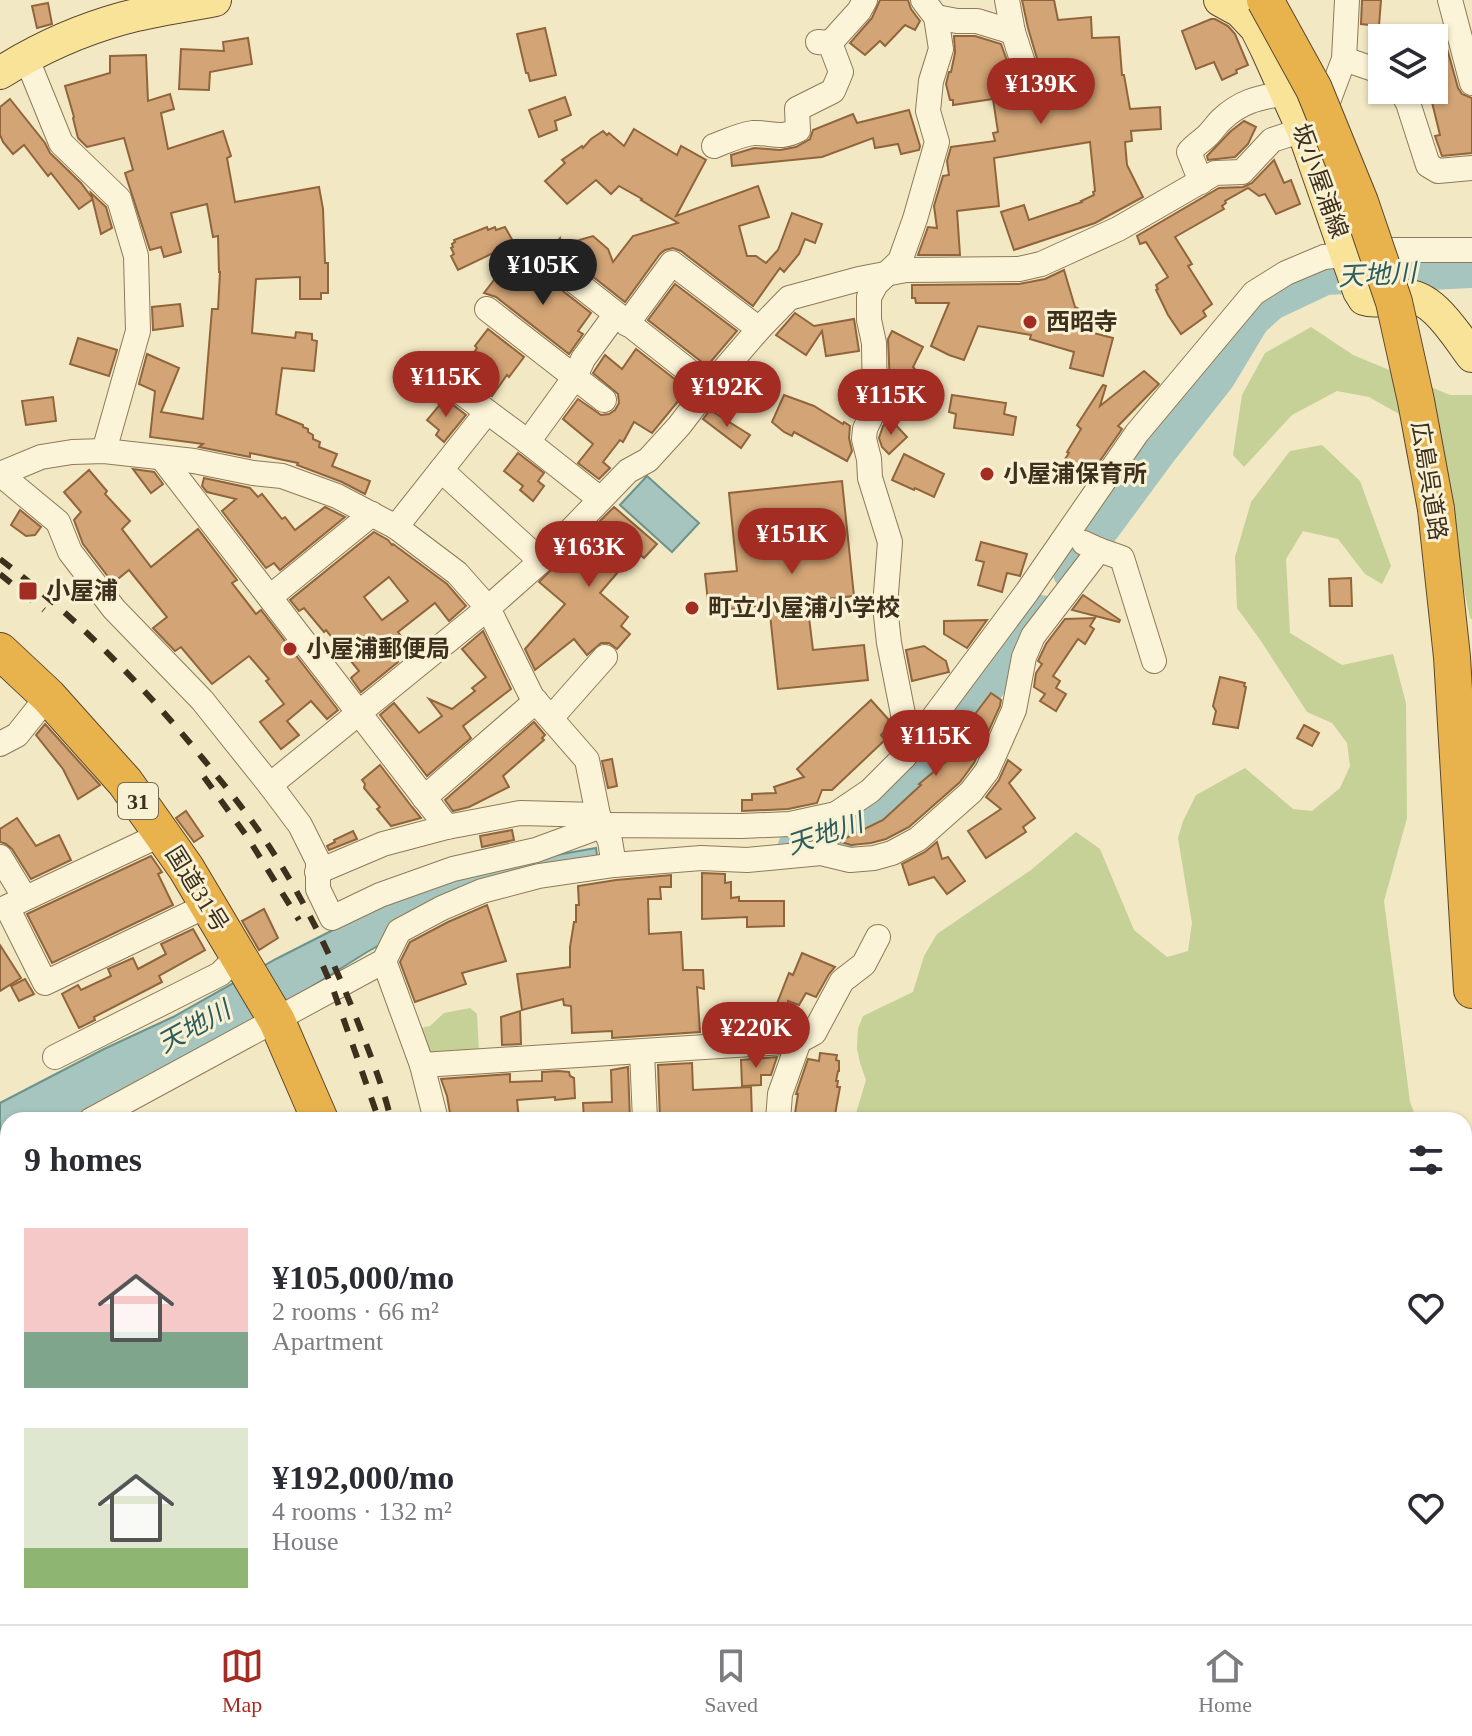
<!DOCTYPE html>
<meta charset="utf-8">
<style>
body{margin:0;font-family:"Times New Roman","Noto Sans JP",serif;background:#f2f2f3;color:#2b2b33;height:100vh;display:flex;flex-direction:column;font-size:30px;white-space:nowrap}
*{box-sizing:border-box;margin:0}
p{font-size:26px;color:#7c7c81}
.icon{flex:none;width:44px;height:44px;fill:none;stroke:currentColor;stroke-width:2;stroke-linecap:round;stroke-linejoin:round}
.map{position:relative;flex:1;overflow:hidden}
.details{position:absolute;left:0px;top:1112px;width:1472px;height:512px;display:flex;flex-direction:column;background:#fff;border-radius:24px 24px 0 0;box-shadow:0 2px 6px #0004}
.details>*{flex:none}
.controls{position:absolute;left:1368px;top:24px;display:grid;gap:16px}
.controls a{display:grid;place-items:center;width:80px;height:80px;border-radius:0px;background:#fff;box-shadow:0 2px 6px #0004;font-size:40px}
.price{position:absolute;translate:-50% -68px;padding:0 18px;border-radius:28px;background:#a32d23;color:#fff;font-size:26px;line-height:52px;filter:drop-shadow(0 2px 4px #0008)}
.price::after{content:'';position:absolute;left:50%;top:48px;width:24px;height:18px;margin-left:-12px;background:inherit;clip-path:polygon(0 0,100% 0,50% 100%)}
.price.on{background:#222;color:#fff}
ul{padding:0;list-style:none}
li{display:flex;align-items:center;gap:24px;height:200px;padding:0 24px}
li span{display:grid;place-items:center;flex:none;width:224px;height:160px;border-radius:0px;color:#555}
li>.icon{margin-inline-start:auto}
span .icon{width:96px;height:96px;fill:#fffc;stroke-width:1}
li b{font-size:34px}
h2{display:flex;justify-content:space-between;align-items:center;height:96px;padding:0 24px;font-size:34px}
.menu{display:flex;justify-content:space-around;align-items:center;height:112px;border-top:2px solid #e1e1e2;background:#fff;font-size:22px;color:#7c7c81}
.menu a{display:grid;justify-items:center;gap:4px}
.menu .on{color:#a32d23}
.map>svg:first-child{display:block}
</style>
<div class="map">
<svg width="1472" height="1624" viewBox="0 0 1472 1624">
<rect width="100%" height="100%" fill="#f2e8c3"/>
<g fill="#c5d196">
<path d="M1311,327L1353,355L1450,395H1472V619L1470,618L1431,432L1369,397L1337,391L1292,415L1244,467L1233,455L1242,395L1265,353Z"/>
<path d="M1322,445L1360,481L1391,566L1382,584L1365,574L1338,539L1303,531L1286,559L1290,633L1342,665L1393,654L1406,703L1407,818L1384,901L1410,1102L1417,1120H854L866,1080L860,1063L857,1048L858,1029L863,1016L913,992L924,956L937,934L1031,870L1076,832L1100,849L1134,930L1167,957L1188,951L1192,923L1178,838L1183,821L1196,795L1245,768L1293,809L1312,811L1340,788L1350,766L1347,743L1332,723L1307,712L1261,641L1237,608L1235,557L1251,502L1290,451Z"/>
<path d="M470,1008L477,1014L479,1052L428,1063L416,1029L430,1026L444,1013Z"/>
<path d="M1464,1185H1472V1624H811L816,1616H1464Z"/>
</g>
<g fill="#a6c5be" stroke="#6b948e" stroke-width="2">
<path d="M647,476L699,523L672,552L620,505Z"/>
<path d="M596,848L599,869L432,916L367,952L284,1004L82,1120H8V1162L0,1167V1103L104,1049L173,1017L276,959L398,897L449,881L528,860Z"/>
<path d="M0,1408L8,1421V1616H137L143,1624H0Z"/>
</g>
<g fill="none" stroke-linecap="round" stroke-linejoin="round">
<g stroke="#a6c5be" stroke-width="34">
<path d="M1070,573L1161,450L1218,378L1253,320L1272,303L1325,278L1472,271"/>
<path d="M795,846L843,833L891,809L945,747L1041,612"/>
</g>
</g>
<g fill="#d3a576" stroke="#90653c" stroke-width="2" fill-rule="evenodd">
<path d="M880,0H908L911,9L920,21L915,30L905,25L885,46L880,41L865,55L850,43L872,18Z"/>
<path d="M1022,0H1054L1058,20L1091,17L1092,38L1119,37L1122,75H1124L1130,109L1160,107L1161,129L1131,131L1132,141L1125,142L1127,165L1143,197L1095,223L1014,250L1001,212L1024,205L1029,220L1082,202L1081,201L1094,195L1093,192L1095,191L1090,142L994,158L999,206L957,211L960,255H918L928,227L937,228L934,206L943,176L949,175L947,161L951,147L995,141L993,133L998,132L993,99L953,105V100H950L946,84L949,72H951L955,53L954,36H975L1001,44L1013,77L1022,81L1029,80L1036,75L1039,68L1038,62L1028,28Z"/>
<path d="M1362,0H1381L1379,26L1361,24Z"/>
<path d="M48,3L52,24L37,28L32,6Z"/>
<path d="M1211,19H1215L1228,26L1235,34L1248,65L1236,70L1237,73L1222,80L1214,62L1196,69L1182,31Z"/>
<path d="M545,28L556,75L530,81L528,73H526L517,34Z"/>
<path d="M1443,34L1458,88L1462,94L1472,98V153L1442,156L1435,136L1440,135L1429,90H1434V36Z"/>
<path d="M248,38L252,64L210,72L209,90L179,89L181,49L224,51L223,42Z"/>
<path d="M146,55L148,101L170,94L174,109L161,113L168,149L223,131L231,156L227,158L235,202L319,187L323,209L325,263H328V293H321V299H300V277L256,279L252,333L295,338L296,332L312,334V340L317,341L314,371L282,368L276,414L303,425V427L308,429V432L313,435V439L320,442L319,447L337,454L332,466L370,481L365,494L342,482L297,465L298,463L250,453V457L199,447L203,444L150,437L155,391L139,384L147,354L179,368L161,412L203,419L212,309H218L220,272H219L218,236L213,237L207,204L171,213L181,252L164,257L161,247L150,250L125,173L133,170L124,138L87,147L78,138L73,118L74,117L65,86L110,73V56Z"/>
<path d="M565,97L571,115L555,121L557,130L539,137L529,110Z"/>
<path d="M10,99L45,143L50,153L81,183L93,199L79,209L51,173L48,176L24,145L13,154L3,142L0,135V107Z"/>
<path d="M909,110L920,146L919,150L901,154L898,144L875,148L873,138L822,157L732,166L731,155L754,148L780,150L796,147L810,139L813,130L853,114L857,123Z"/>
<path d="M1244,121L1256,127L1248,144L1235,157L1208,160L1207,156L1231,131Z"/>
<path d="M634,129L677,155L681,146L706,160L676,216L758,186L769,217L739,226L747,256H756L766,263L778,250L792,213L822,224L815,243L805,239L799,254L784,272L780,268L753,306L681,251L673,248L665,250L660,254L625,302L563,253L557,250L549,251L560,238L562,245L593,236L608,249L613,262L633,236L678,223L641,200L642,199L619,186L611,194L596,180L567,204L545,181L565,163L562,160L582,146L583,148L591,139L603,131L607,135L609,133L624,146Z"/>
<path d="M1274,160L1284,183L1291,180L1300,204L1276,214L1265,194L1259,196L1248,188L1225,201L1226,203L1222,206L1224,209L1175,237L1192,264L1188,266L1212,304L1203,311L1206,316L1181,334L1168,315L1156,290L1158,289L1156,285L1168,277L1146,242L1140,244L1137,236L1219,188L1243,187L1252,183Z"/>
<path d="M91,193L106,207L112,228L101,234Z"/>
<path d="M487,227L488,230L495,227L496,230L505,227L514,243L458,270L451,256L454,254L451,248L453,247L452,244L455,242L454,240Z"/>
<path d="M539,263L540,270L545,277L591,313L578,331L583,334L569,354L496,297L484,293L501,271L521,285Z"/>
<path d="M1064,270L1075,307L1083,311L1082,313L1084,314L1078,329L1113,338L1103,376L1070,368L1074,352L1030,339L1031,335L978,326L964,360L949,355L931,346L949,303H916L915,298H912V285L1019,284L1045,279Z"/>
<path d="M675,284L737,331L707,366L648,320Z"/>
<path d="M180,304L183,326L153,330L152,307Z"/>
<path d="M795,313L814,326L854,319L859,351L826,356L822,331L806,355L776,335Z"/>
<path d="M488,329L524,357L509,377L507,375L492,396L471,381L461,378L463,376L459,373L477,348L475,346Z"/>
<path d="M892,331L923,347L913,367L934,390L891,418L888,415L890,390L892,389L890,385L888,339Z"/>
<path d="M78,338L117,350L109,376L70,364Z"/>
<path d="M636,349L681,384L677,390L684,394L652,433L634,422L623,442L620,440L603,462L610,468L599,479L578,463L593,444L563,419L578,399L601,415L609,414L615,410L619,403L618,394L593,373L605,355L622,369Z"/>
<path d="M1144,371L1159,384L1118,426L1122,429L1088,478L1078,472L1075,478L1062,470L1068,462L1065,459L1069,453L1067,452L1081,429L1077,425L1103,385L1106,386L1100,406Z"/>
<path d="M740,374L753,385L741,399L727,389Z"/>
<path d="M448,395L452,404L466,415L444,442L436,435L439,430L427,420Z"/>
<path d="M784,395L814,406L843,424L844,422L850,426L849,438L852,451L847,461L794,432L792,436L784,432L772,422Z"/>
<path d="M952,395L1006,403L1004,414L1016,417L1013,435L954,428L956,414L949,412Z"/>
<path d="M53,397L56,421L26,425L22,401Z"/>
<path d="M710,410L750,435L741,448L703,419Z"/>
<path d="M890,419L907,437L889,454L882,447L879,438L883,426Z"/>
<path d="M518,453L544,473L538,481L544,486L533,501L520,490L523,486L504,471Z"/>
<path d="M904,454L944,474L934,497L915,488L914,490L892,480Z"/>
<path d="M133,469L154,472L163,484L151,493Z"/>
<path d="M89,470L107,491L105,494L130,521L122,529L151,567L198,529L237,580L232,583L256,614L261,610L338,710L327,719L311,701L287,721L299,735L281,749L260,722L284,704L266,681L269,679L249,656L212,684L181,647L175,651L153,628L167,617L129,570L113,583L83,544L74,520L81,512L64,492Z"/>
<path d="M204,478L250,488L258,497L262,494L282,519L285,517L295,530L325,507L345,517L280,570L274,563L266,568L222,511L236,499L207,492L202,486Z"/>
<path d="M842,481L854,596L807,601L813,650L864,645L868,680L778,689L769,605L709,611L705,574L737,571L729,493Z"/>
<path d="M614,507L657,544L644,558L636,551L600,593L628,617L621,626L630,634L617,649L609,643H601L587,655L574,639L535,670L525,649L565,604L539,582Z"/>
<path d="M20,510L41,527L35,535L26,536L11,525Z"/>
<path d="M374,532L388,540L392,545L393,544L447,584L466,606L449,621L435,603L398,632L407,644L392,655L398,662L361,692L351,678L359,671L326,630L324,632L304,608L299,611L290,600ZM389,577L408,601L382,620L364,597Z"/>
<path d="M981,542L1027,554L1020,576L1007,573L1002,592L978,585L984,562L976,560Z"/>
<path d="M1351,578L1352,606H1330L1329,579Z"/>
<path d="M1083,595L1120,620L1119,622L1072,610Z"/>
<path d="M1095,618L1090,626L1094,629L1085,644L1078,639L1053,676L1060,681L1056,688L1066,694L1056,711L1040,701L1045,694L1034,687L1036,673L1042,664L1038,661L1046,644L1065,619Z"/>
<path d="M987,620L967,648L944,634V621Z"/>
<path d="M483,631L511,689L463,726L471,738L427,776L380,715L394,703L419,733L442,716L429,699L452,709L475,691L472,688L486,677L462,649Z"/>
<path d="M924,646L946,661L949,672L912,681L906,650Z"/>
<path d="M1220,677L1245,683L1244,686L1246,687L1238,728L1213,724L1216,711L1213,706Z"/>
<path d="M991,693L1001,700L1000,706L974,763L960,782L909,827L886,839L871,843L851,845L841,842L842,840L883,820L921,785L919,784L949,759L944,755Z"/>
<path d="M871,700L888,719V728L881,735L885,740L832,790H822L817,803L788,809L742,811V800H752V794L776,793L774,787L804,777L797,769Z"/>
<path d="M534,722L545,735L542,738L544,740L503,776L509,787L469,807L453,811L445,800Z"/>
<path d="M45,724L100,785L78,799L63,769L36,735Z"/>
<path d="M1304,725L1319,733L1312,746L1297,738Z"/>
<path d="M612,759L617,786L608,788L602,761Z"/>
<path d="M1008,760L1021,770L1009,783L1035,818L1023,827L1026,832L986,858L968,831L1001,809L986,797L999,780Z"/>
<path d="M380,765L412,807L421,818L391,826L377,809L380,807L364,788L365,784L362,780Z"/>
<path d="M186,811L203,836L194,842L176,818Z"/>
<path d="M17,818L36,846L59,835L71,860L31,879L12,849L6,844L0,842V829Z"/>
<path d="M512,830L514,840L482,847L480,836Z"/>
<path d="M353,831L357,839L329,850L327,846L335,842L334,840Z"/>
<path d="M937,842L942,859L948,857L965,881L947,894L934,877L909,885L902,864L925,852Z"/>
<path d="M151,856L162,872L158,874L173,905L52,963L27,914Z"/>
<path d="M702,873L725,874V883L731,882V898L739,897V901H784V926L747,927V917L702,919Z"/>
<path d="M671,875V887H660L661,899H648L649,934L681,932L683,970H703L704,989L697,987L700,1032L612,1038V1031L572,1033L571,1006L564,1005L563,999L522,1010L517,974L570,967V947L574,922H576V905H579L578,886L616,880Z"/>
<path d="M487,905L506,961L462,973L466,984L415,1002L400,962L410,942L448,922Z"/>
<path d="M264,909L278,938L259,950L242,921Z"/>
<path d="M193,929L205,950L159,976L162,982L94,1017L95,1020L79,1028L62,994L78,985L81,990L111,976L108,969L133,958L138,969L166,954L161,944Z"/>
<path d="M0,945L21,978L0,991Z"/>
<path d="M802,953L835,967L829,974L816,997L806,993L799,1005L788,1001L789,1027L757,1029L756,1012L774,1011L789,973L793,975Z"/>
<path d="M25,979L34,994L19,1001L11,986Z"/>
<path d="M520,1011L521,1044L502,1045L501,1017Z"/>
<path d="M820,1053L837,1055L836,1060L839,1061V1071H838L836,1081H838L837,1087H840L834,1120H794L798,1094H796L808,1059L819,1061Z"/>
<path d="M777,1057L771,1075H761V1085L742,1086L741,1060Z"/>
<path d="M692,1063L693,1090L751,1087L752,1118L726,1120L660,1119L658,1065Z"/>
<path d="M628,1067L630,1120H584L583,1103L612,1102L611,1070Z"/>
<path d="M558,1071L569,1072L570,1076L574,1078L575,1098L555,1100V1097L517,1100L519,1120L451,1119L447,1096L441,1079L510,1074V1082L542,1081V1072Z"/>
</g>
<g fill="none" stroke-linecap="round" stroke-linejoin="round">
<g stroke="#8e7a58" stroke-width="26">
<g id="minor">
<path d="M1007,0L1013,32L1024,66"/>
<path d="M1450,0L1472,83"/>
<path d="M936,17L957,21H977L1013,32"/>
<path d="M830,43L859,11L865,0"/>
<path d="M26,57L61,143L119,199L136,256L138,331L104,451"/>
<path d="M1344,59L1382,72"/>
<path d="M1401,90L1408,103L1428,165L1438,171L1472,168"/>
<path d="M714,146C727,141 739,135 753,133C772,132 779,140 798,130L797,109L833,91L841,72L830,43L818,42"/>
<path d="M1201,182L1189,152C1195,145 1202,141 1208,135C1213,130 1216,125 1221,120C1241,101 1258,98 1285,93"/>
<path d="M554,265L709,387"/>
<path d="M487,309L604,400"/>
<path d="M627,324L672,263L759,329"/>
<path d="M462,393L528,442L600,499"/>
<path d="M528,442L575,377L583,359L616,314"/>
<path d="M162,458L447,827"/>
<path d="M441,470L541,561"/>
<path d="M0,474L58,522L70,552L114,609L202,700L270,785L300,825L318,861V889L332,918L380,895L453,869L536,850L604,825L742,826L790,824L836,814"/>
<path d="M0,474L41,457L72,452L104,451L194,461L253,473L282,476L337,496L396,527L457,573L488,608L532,697L587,760L598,815L610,841L614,865"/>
<path d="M396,527L487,412"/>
<path d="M1084,543L1099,550L1122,558L1154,661"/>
<path d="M270,597L372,514"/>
<path d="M551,718L605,657"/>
<path d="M0,744L17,735L48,696"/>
<path d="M904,757L903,714L889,643L885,606L890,542L870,478L869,459L864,439L865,429L875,408L874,343L869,320V297L876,284L900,261L915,219L937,142L928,111L931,81L941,49L936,17L923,0"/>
<path d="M270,785L488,608L541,561L628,471L648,460L679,426L709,387L759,329L789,298L859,279L906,270L1019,269L1041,264L1118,229L1215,173L1242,172L1272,140L1303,130L1326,107L1344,59L1347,0"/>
<path d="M424,798L536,701"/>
<path d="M162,834L7,907L45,983L208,905"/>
<path d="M821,853L836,814L870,791L904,757L1027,592L1137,433L1254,293L1286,273L1324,257L1394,250H1472"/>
<path d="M0,857L25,898"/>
<path d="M317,872L383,844L447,827L520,813L598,815"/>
<path d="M384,961L422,1065L436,1120"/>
<path d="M642,1052L645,1120"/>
<path d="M55,1057L220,974L238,956"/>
<path d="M422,1065L799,1041L814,1033L842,981L864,964L878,937"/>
<path d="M91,1120L384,961L399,931L442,908L482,891L539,876L614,865L701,858L747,860L821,853L850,860L874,858L892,853L918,839L971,792L987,771L1014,710L1024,657L1033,636L1099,550"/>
<path d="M778,1120L780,1094L799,1041"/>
<path d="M0,1170L8,1166"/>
<path d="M0,1376L8,1389"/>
<path d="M466,1616V1624"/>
<path d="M735,1616L737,1624"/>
<path d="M168,1624L185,1616"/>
<path d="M647,1624L649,1616"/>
</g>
</g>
<g stroke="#5c472d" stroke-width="34">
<g id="major">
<path d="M1220,0L1240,11L1256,28L1266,48L1303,130L1359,291L1364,299C1377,303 1388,298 1402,296C1431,292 1456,335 1472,356"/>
<path d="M0,73C38,49 80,30 124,18C154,10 185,6 215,0"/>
</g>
</g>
<g stroke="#5c472d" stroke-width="38">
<g id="highway">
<path d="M1436,509L1452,657L1472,990"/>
<path d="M0,651L48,696L125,782L186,868L277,1021L320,1120"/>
<path d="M376,1616L377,1624"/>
</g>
</g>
<use href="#minor" stroke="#fcf4d8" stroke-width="24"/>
<use href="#major" stroke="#f8e399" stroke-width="32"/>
<use href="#highway" stroke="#e8b24d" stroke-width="36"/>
<g stroke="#3d301d" stroke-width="6" stroke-dasharray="14 14" stroke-linecap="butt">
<path d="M0,559C76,617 144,686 204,760C226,787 248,814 267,843C306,902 337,967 362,1033C373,1062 384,1090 391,1120"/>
<path d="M0,574L44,610"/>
<path d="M204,777L248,838L299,920"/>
<path d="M323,966L333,989L379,1120"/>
<path d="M424,1616V1624"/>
</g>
<g stroke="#5c472d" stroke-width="38" stroke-linecap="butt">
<path id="highway-bridge" d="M1265,0L1314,89L1360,202L1394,302L1416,401L1436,509"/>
</g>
<use href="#highway-bridge" stroke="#e8b24d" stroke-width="36"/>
</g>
<g fill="#a32d23" stroke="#f9f1d4" stroke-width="3">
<circle cx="1030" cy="322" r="8"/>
<circle cx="987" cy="474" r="8"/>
<rect x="18" y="581" width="20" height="20" rx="4"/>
<circle cx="692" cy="608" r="8"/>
<circle cx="290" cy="649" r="8"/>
</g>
<g text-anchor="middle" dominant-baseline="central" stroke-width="6" stroke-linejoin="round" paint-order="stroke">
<rect fill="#f9f1d4" stroke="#756a54" stroke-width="2" x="118" y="783" width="40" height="36" rx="6"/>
<g font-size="22" font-weight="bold" fill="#3d301d">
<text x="138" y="801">31</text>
</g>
<g font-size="24" fill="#3d301d" stroke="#f9f1d4">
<text transform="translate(1320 181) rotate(70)">坂小屋浦線</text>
<text transform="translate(1429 481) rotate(81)">広島呉道路</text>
<text transform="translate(197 889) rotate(58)">国道31号</text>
</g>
<g font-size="24" font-weight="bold" fill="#3d301d" stroke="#f9f1d4" text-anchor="start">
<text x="1046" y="322">西昭寺</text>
<text x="1003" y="474">小屋浦保育所</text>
<text x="46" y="591">小屋浦</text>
<text x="708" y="608">町立小屋浦小学校</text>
<text x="306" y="649">小屋浦郵便局</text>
</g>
<g font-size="26" font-style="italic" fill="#2b5d5e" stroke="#f9f1d4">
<text transform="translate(1377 275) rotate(-3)">天地川</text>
<text transform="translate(825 834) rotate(-18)">天地川</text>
<text transform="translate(194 1027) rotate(-29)">天地川</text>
</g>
</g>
</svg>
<div class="controls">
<a><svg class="icon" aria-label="layers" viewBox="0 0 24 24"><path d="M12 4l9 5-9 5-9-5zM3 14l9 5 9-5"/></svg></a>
</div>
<b class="price" style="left:1041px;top:126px">¥139K</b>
<b class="price on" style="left:543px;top:307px">¥105K</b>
<b class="price" style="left:446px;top:419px">¥115K</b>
<b class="price" style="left:727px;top:429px">¥192K</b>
<b class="price" style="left:891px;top:437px">¥115K</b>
<b class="price" style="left:792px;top:576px">¥151K</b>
<b class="price" style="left:589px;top:589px">¥163K</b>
<b class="price" style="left:936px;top:778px">¥115K</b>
<b class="price" style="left:756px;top:1070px">¥220K</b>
<section class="details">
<h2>9 homes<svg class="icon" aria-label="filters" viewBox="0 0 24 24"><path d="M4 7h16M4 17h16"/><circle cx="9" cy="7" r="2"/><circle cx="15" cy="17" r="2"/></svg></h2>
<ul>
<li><span style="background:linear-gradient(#f6c9c9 65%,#7fa58c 0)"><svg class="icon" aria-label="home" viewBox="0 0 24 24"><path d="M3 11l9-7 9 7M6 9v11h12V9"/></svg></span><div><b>¥105,000/mo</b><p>2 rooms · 66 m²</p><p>Apartment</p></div><svg class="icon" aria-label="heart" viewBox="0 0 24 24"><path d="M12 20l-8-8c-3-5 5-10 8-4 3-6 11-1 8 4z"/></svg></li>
<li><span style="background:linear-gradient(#dfe7d0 75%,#8fb573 0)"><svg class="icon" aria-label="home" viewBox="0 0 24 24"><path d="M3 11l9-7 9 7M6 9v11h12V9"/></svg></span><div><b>¥192,000/mo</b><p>4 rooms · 132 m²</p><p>House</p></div><svg class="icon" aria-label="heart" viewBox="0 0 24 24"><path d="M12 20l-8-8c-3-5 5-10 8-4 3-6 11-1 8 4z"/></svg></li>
</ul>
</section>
</div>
<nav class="menu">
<a class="on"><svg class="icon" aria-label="map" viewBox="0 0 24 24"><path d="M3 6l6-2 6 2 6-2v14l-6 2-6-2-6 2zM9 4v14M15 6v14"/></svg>Map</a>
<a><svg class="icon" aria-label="saved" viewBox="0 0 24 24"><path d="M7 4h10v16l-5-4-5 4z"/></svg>Saved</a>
<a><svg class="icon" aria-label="home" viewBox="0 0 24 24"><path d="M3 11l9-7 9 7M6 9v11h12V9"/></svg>Home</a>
</nav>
